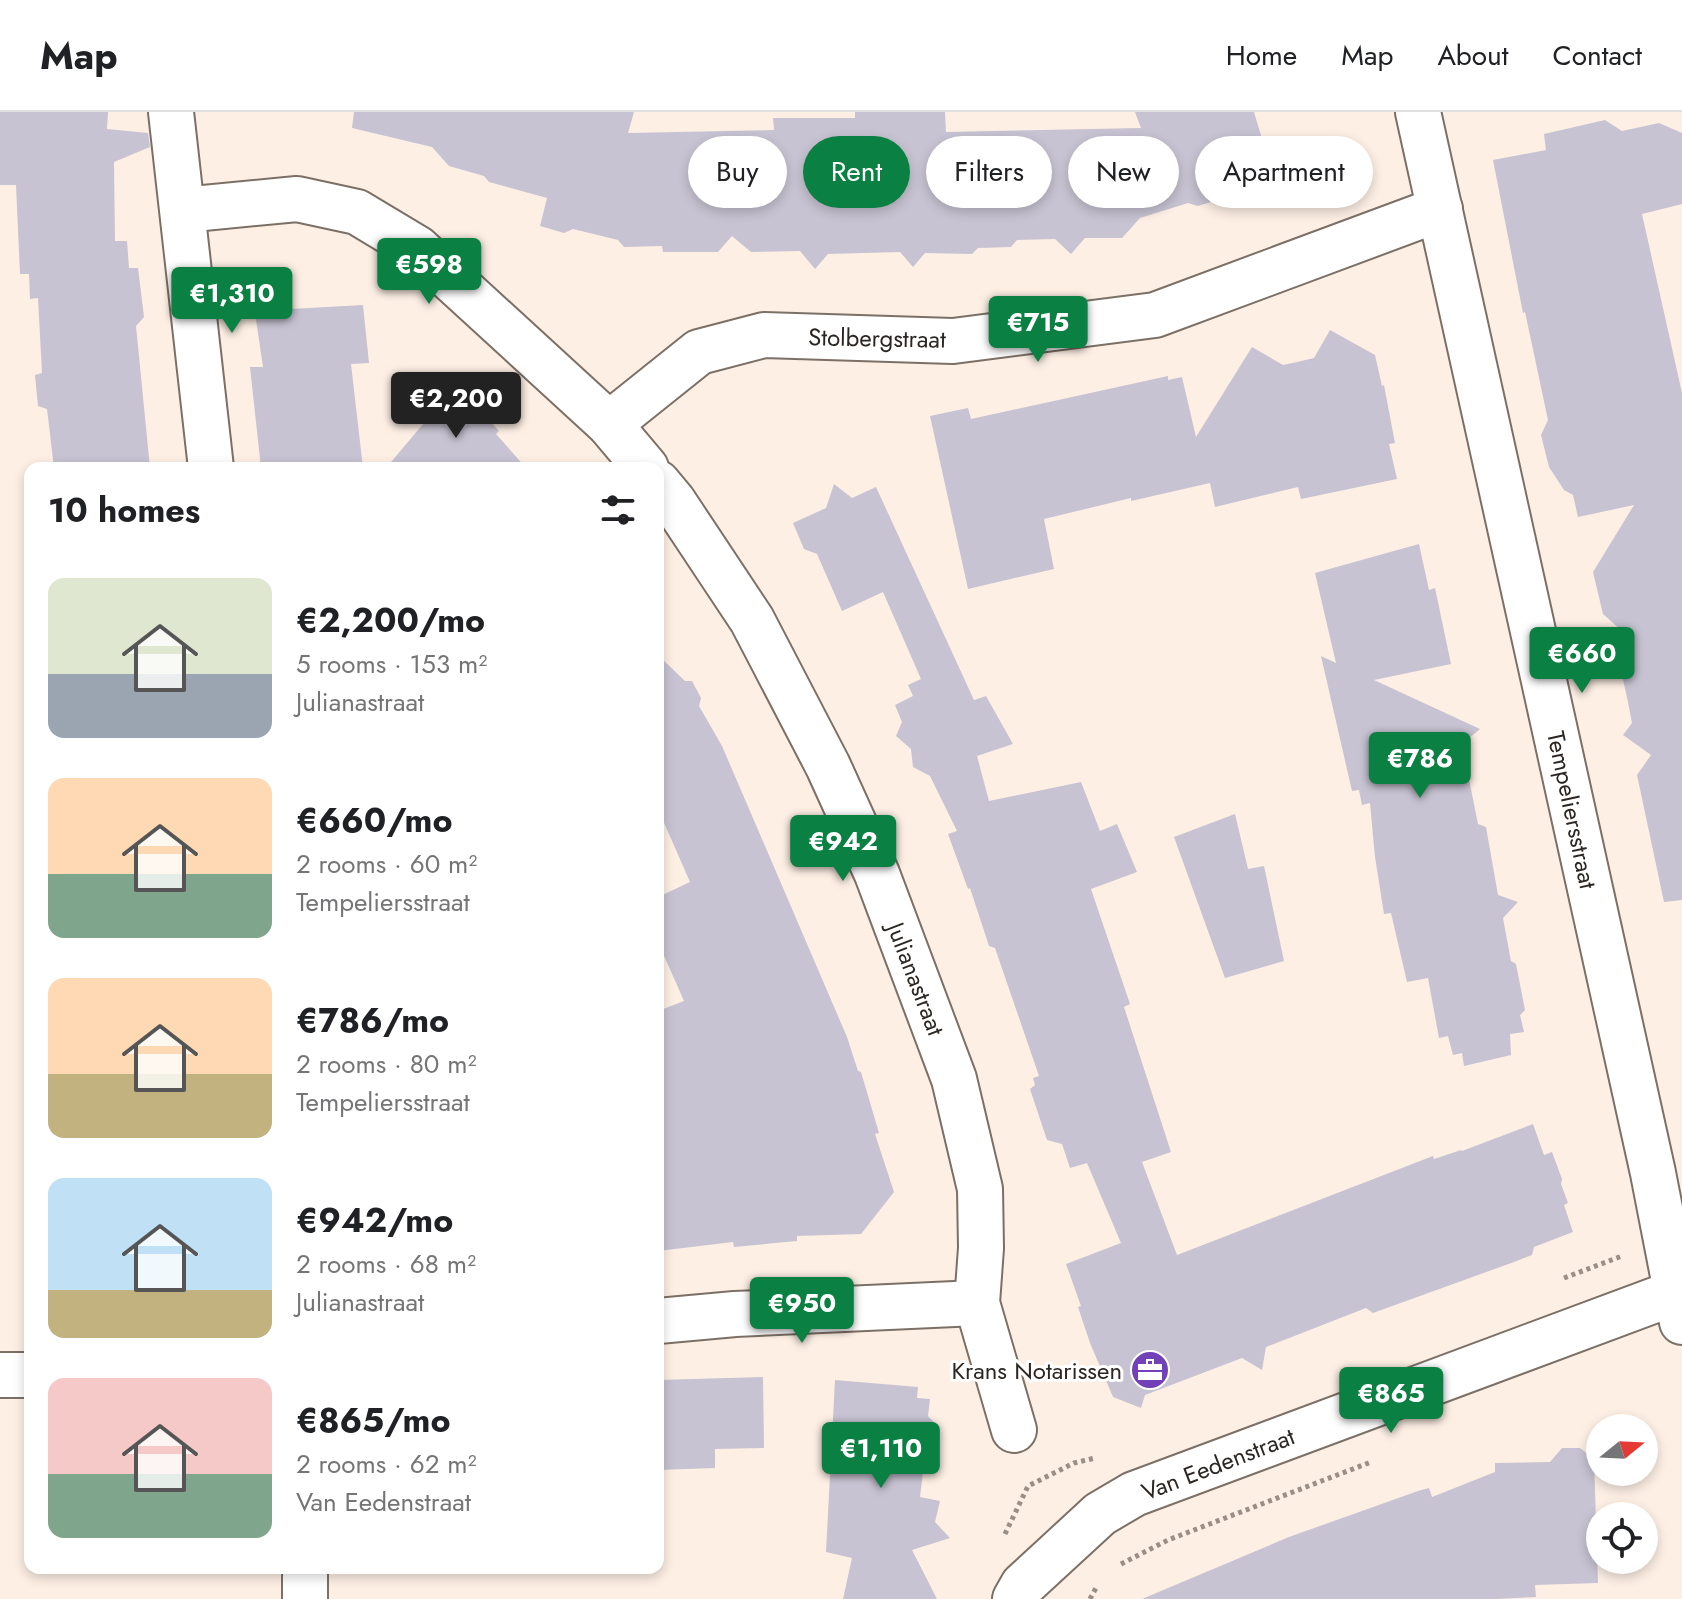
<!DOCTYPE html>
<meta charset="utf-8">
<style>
body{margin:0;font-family:Jost,sans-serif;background:#f2f2f2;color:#202124;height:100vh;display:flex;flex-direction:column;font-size:30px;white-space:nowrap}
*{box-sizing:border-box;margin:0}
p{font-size:26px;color:#757577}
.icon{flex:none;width:44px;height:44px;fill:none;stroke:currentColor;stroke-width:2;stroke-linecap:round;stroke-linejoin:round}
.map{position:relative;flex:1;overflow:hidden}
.drawer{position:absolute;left:24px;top:350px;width:640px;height:1112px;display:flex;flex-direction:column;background:#fff;border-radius:16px;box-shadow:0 4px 12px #0003}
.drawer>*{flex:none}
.banner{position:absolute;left:688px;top:24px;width:760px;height:72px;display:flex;gap:16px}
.needle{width:52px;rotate:72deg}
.buttons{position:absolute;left:1586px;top:1302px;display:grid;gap:16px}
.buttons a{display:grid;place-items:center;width:72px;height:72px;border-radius:50%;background:#fff;box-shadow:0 4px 12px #0003;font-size:40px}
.price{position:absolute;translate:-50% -68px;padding:0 18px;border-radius:8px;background:#0b8043;color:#fff;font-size:26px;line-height:52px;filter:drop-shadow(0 2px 4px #0008)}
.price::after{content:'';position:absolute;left:50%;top:48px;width:24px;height:18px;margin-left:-12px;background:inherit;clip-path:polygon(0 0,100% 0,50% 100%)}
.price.current{background:#222;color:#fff}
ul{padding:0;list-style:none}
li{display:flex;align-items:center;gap:24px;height:200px;padding:0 24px}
li span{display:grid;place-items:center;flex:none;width:224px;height:160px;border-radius:16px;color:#555}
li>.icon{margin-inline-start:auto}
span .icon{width:96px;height:96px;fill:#fffc;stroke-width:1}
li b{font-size:34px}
h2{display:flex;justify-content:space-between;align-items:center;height:96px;padding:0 24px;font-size:34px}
.tag{padding:0 28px;border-radius:36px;background:#fff;box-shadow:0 4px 12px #0003;font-size:28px;line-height:72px}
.tag.current{background:#0b8043;color:#fff}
header{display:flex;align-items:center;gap:48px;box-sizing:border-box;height:112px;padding:0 40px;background:#fff;border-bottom:2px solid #e0e0e0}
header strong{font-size:38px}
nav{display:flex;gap:44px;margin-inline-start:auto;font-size:28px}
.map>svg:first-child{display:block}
</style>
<header>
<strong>Map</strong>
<nav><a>Home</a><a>Map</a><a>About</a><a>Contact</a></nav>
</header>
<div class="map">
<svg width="1682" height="1487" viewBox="0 0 1682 1487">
<rect width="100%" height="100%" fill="#fdefe4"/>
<g fill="#c7c3d2">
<path d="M0,0H108L107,17L148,21L150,35L114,50L115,129H127L129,156H138L144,205L136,214L150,356H54L47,297L38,294L35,263L42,261L38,186L30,187L29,162H20L16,73H0Z"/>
<path d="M354,0H634L628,21L774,18L773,6H855V0H945L946,20L1141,16L1135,0H1254L1269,50L1266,51L1271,65L1253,70L1246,79L1198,94L1188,91L1140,106L1122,126H1085L1071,142L1055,127L1017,128L1011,135L978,136L972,142L925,141L913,155L900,140L828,142L815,157L800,139L751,140L732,124L718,140H663L662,134L624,135L618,128L573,117L564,121L540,114L547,86L489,70L484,64L449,54L432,35L352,16Z"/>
<path d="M1605,8L1622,19L1659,11L1682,21V92L1642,102L1682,281V788L1664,790L1637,663L1651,643L1623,623L1632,611L1628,590L1620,554L1606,545L1622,519L1603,502L1593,460L1634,393L1578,405L1573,383L1564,378L1549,355L1541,323L1548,308L1525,200L1523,201L1493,48L1546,38L1544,22Z"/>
<path d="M280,191L291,197L363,193L369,251L351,252L363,356H261L250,255H263L254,194Z"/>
<path d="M1330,218L1375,243L1382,274L1384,273L1395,331L1389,332L1397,367L1301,387L1298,375L1215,395L1210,371L1131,389V386L1044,407L1054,457L968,477L930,304L968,296L971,307L1168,264V268L1182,265L1196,325L1252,235L1283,253L1297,250L1314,246Z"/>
<path d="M460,276L499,319L496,322L526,356H386L440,292Z"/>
<path d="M834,372L852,386L876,375L974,588L986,584L1013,632L977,644L989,689L1081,670L1100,719L1117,712L1137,760L1091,777L1130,892L1124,895L1171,1040L1142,1050L1177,1143L1433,1044L1434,1047L1461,1038L1462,1039L1533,1012L1544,1043L1552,1040L1562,1067L1561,1072L1568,1091L1564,1093L1573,1120L1534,1135L1532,1143L1514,1150L1373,1201L1366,1196L1266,1235L1262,1258L1242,1246L1145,1283L1141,1296L1113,1285L1090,1231L1078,1195L1081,1194L1066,1152L1121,1131L1087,1051L1070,1056L1062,1032L1047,1028L1030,977L1035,973L1033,966L1039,964L995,836L989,834L970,776L968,777L948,722L957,719L930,664L913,655L911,637L896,624L902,610L895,593L913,584L908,573L921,567L883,480L842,499L817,442L804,437L793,411L826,396Z"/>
<path d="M1419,432L1429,478L1435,476L1451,552L1374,568L1480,617L1462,632L1478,712L1486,715L1498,783L1518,790L1503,806L1511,849L1516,852L1525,898L1520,903L1524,920L1510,922L1511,943L1464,954L1462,941L1453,943L1448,924L1439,926L1428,866L1407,870L1391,801L1384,802L1375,745L1370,691L1362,693L1359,678L1352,679L1321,544L1336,551L1315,461Z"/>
<path d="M658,543L685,569H692L701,586L699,594L722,634L847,925L858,959L861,960L879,1021L875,1022L894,1080L861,1122L797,1124V1129L734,1135L733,1130L658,1139V899L684,889L658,830V785L690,770L658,697Z"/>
<path d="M1235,702L1248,757L1264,754L1284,849L1225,866L1174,725Z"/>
<path d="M763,1265L764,1336L715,1337V1356L658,1358V1268Z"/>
<path d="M835,1268L918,1275L917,1286L930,1287L928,1304L939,1316L927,1327L920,1385L940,1389L935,1410L950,1426L912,1438L937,1487H843L852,1446L826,1440Z"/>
<path d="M1562,1336H1580L1594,1347L1598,1471L1535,1473L1536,1485L1496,1487H1142L1289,1425L1418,1379L1429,1376L1432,1385L1495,1360V1351L1550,1350Z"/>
</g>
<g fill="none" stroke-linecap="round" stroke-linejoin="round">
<g stroke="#7c7066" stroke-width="48">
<g id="minor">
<path d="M171,0L211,356"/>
<path d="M1418,0L1653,1061L1682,1210"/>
<path d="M183,98L297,87L357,100L417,136L609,312L646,356"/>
<path d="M609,312L699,240L764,223L953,229L1155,203L1440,97"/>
<path d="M658,371L673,389L752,508L828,654L877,762L954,967L980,1077L981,1136L977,1191L1014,1318"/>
<path d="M658,1209L735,1202L977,1191"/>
<path d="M0,1263H30"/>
<path d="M305,1456V1487"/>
</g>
</g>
<g stroke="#7c7066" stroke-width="48">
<path id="major" d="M1015,1487L1023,1473L1100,1402L1134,1382L1682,1178"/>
</g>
<g stroke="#998f87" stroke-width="5" stroke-dasharray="4 4" stroke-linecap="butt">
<path d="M1564,1166L1622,1144"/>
<path d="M1005,1422L1028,1374L1074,1351L1095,1346"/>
<path d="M1121,1452L1168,1428L1371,1350"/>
<path d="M1090,1487L1097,1474"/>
</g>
<use href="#minor" stroke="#fff" stroke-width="44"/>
<use href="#major" stroke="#fff" stroke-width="44"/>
</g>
<defs>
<g id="office-disc" transform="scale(2)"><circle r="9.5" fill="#7240b7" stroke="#fff"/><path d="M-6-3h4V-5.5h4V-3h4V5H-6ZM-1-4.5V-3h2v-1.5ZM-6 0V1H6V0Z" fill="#fff"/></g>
</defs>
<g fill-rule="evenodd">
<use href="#office-disc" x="1150" y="1258"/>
</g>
<g text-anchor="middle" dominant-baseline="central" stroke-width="6" stroke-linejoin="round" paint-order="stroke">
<g font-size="24" fill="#2b2622" stroke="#fff">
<text transform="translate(877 226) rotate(1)">Stolbergstraat</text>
<text transform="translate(1572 698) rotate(78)">Tempeliersstraat</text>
<text transform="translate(916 867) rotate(69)">Julianastraat</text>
<text transform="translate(1218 1352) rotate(-21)">Van Eedenstraat</text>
</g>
<g font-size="24" fill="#2b2622" stroke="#fff" text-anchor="end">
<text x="1122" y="1258">Krans Notarissen</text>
</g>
</g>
</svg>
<div class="buttons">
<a><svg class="needle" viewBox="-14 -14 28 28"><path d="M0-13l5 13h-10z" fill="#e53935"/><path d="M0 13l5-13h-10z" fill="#757577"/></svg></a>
<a><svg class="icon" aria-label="locate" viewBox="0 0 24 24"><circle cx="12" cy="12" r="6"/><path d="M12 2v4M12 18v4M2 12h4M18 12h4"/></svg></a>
</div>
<b class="price" style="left:429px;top:194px">€598</b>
<b class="price" style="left:232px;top:223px">€1,310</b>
<b class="price" style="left:1038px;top:252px">€715</b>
<b class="price current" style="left:456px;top:328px">€2,200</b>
<b class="price" style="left:1582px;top:583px">€660</b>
<b class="price" style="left:1420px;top:688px">€786</b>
<b class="price" style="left:843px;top:771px">€942</b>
<b class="price" style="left:802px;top:1233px">€950</b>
<b class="price" style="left:1391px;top:1323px">€865</b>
<b class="price" style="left:881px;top:1378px">€1,110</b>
<div class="banner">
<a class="tag">Buy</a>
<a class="tag current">Rent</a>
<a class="tag">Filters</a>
<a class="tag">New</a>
<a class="tag">Apartment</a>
</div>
<section class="drawer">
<h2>10 homes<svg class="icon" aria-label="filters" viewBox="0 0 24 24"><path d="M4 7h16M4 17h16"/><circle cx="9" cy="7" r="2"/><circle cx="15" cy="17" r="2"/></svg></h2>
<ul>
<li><span style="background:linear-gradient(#dfe7d0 60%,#9aa5b1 0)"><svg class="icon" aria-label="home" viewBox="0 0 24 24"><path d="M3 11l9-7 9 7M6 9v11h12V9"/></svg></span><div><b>€2,200/mo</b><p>5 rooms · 153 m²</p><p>Julianastraat</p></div></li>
<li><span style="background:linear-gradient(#ffd9b3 60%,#7fa58c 0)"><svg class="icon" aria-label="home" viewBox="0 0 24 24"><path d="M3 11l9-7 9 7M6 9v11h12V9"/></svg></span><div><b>€660/mo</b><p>2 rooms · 60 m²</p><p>Tempeliersstraat</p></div></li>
<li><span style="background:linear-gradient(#ffd9b3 60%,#c2b280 0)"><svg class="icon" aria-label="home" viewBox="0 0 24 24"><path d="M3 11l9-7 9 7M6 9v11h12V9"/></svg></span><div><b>€786/mo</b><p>2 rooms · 80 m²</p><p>Tempeliersstraat</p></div></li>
<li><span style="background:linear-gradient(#bfe0f5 70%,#c2b280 0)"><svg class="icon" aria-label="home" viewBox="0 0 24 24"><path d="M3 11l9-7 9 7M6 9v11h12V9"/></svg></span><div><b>€942/mo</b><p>2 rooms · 68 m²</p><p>Julianastraat</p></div></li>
<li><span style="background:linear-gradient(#f6c9c9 60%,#7fa58c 0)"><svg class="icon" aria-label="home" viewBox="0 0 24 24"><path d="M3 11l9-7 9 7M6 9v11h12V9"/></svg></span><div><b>€865/mo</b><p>2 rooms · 62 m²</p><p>Van Eedenstraat</p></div></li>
</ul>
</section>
</div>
